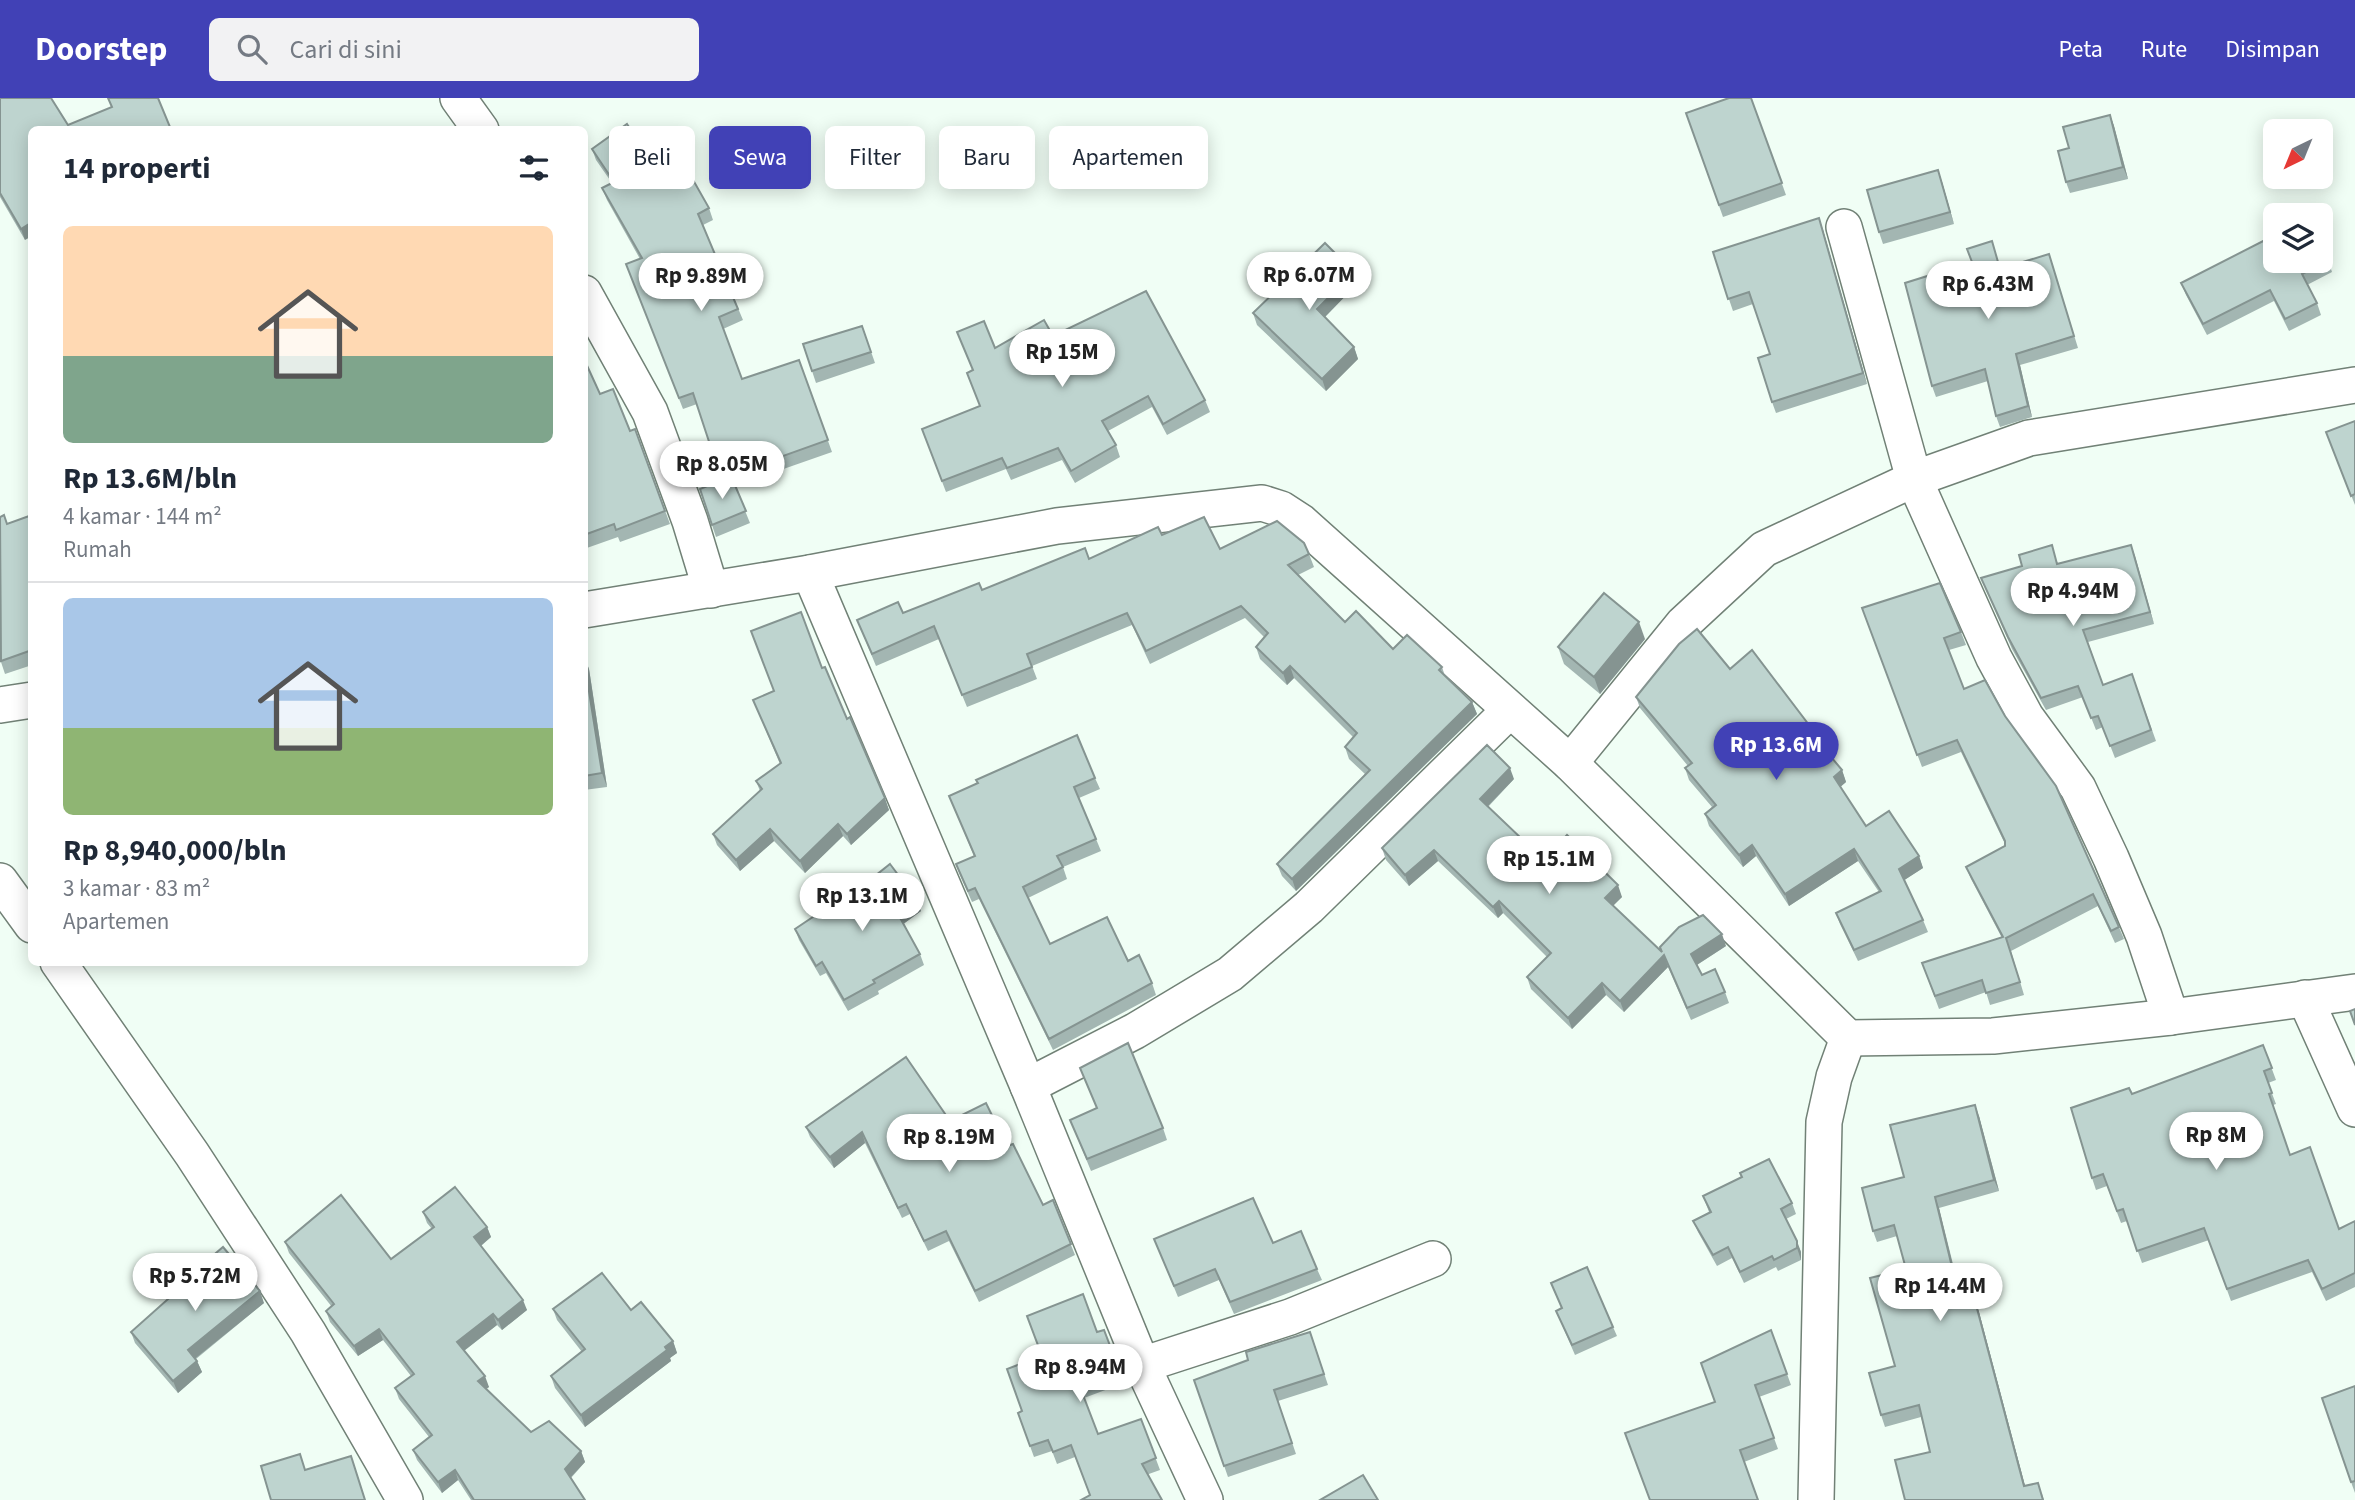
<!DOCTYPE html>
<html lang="id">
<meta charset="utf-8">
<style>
body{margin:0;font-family:"Source Sans 3",sans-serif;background:#f2f2f3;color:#1f2937;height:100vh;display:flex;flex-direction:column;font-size:26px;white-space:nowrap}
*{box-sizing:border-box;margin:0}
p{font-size:23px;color:#747a83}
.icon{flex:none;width:38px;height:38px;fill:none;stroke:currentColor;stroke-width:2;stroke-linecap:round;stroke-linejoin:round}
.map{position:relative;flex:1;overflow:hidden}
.side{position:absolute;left:28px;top:28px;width:560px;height:840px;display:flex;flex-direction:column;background:#fff;border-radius:10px;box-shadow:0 4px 18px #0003}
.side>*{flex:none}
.guide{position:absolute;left:609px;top:28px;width:665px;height:63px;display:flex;gap:14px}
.needle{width:46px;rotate:223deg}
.controls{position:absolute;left:2263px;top:21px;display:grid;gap:14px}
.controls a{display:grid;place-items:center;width:70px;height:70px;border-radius:10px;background:#fff;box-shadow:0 4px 18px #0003;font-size:35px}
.price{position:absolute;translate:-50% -60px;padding:0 16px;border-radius:24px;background:#fff;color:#222;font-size:23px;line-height:46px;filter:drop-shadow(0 2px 4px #0008)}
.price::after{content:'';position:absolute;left:50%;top:42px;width:21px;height:16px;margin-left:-10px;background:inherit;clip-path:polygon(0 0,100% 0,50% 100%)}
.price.selected{background:#4141b6;color:#fff}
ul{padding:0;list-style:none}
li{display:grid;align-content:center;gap:14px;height:371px;padding:0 35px}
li+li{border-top:2px solid #e0e1e3}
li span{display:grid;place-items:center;height:217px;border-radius:10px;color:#555}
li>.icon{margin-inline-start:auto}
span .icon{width:126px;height:126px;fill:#fffc;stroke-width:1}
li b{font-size:30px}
h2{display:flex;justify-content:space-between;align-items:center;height:84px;padding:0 35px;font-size:30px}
.chip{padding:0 24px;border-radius:10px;background:#fff;box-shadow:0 4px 18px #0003;font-size:24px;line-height:63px}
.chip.selected{background:#4141b6;color:#fff}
header{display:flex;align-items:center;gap:42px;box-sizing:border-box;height:98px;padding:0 35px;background:#4141b6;color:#fff}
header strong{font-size:33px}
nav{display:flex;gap:38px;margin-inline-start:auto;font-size:24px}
.search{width:490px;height:63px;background:#f2f2f3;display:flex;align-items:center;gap:18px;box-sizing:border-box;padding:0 24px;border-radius:10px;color:#747a83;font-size:26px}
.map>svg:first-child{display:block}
</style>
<header>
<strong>Doorstep</strong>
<div class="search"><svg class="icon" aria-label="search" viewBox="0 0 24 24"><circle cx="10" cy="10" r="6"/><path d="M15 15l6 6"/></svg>Cari di sini</div>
<nav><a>Peta</a><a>Rute</a><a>Disimpan</a></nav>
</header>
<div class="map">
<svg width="2355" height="1402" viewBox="0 0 2355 1402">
<rect width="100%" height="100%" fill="#f0fef5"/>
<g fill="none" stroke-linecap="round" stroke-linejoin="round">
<g stroke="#718176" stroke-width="38">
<g id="street">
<path d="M458,0L481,32"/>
<path d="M1844,129L1914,381L1994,560L2026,619L2078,690L2111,760L2144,838L2171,919"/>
<path d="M584,195L650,314L690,423L711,492"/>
<path d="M810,475L1028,988L1142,1267L1205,1402"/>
<path d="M584,512L810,475L1057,428L1262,405L1281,411L1301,424L1570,665L1848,940L1993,938L2171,919L2355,894"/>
<path d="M0,607L32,602"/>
<path d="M1570,665L1683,526L1764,451L1914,381L2029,340L2355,287"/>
<path d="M0,783L32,827"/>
<path d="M58,864L192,1056L308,1234L405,1402"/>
<path d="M2305,900L2355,1011"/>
<path d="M1028,988L1135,933L1230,876L1309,809L1510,612"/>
<path d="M1142,1267L1290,1219L1433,1161"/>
<path d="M1816,1402L1824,1024L1834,979L1848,940"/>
</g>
</g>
<use href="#street" stroke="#fff" stroke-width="35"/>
</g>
<g fill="#a3b6b2">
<path d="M0,0L68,27L158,0L171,32H32L25,142L0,99Z"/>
<path d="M1751,0L1786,97L1723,119L1686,15Z"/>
<path d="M2110,17L2114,28L2128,81L2070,95L2066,84L2069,50Z"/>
<path d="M592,51L652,63L709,110L713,122L703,127L743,222L723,231L742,281L799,262L832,354L735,388L750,425L716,439L700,391L721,382L697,306L683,311L626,166L640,161L607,102L602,90L612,85L596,62Z"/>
<path d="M1942,84L1954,126L1883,146L1879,134Z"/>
<path d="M1823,132L1867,286L1776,315L1772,304L1770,256L1753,206L1733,213L1713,154Z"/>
<path d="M2049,156L2078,250L2020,267L2032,319L2000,329L1996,318L1988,283L1936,299L1932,288L2001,171Z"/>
<path d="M2328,162L2332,174L2307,187L2317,205L2321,217L2289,233L2274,203L2207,237L2186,197L2181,185Z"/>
<path d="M1354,174L1358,185L1325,219L1354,249L1358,261L1326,293L1257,227L1253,215Z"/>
<path d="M862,228L875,265L816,285L812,273Z"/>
<path d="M1053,238L1205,302L1210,314L1167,337L1152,309L1108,333L1116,347L1120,359L1075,385L1062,362L1011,382L1006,371L946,394L922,331L980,308L973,272L995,250Z"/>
<path d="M584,261L600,296L630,333L635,331L670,426L620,444L618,439L584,451Z"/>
<path d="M2355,323V407L2330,344Z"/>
<path d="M32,417V567L5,576L0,561L7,426Z"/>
<path d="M1162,437L1220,451L1309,456L1314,469L1298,477L1345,524L1393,551L1442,569L1445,578L1472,604L1477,616L1296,793L1282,778L1277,766L1365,676L1349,661L1345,649L1353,639L1294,580L1287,587L1260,561L1256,549L1264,539L1245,520L1150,566L1132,527L1032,568L1037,581L967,609L939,541L876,568L857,522L903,515L1089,461Z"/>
<path d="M2131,447L2154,526L2088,544L2103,587L2132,576L2156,643L2115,660L2103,629L2096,632L2083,599L2046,612L2012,551L1981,480L2058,466Z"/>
<path d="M1862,510L1961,534L1966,547L1949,552L1964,591L2119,829L2124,841L2115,845L2098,808L2011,853L2024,897L1990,907L1986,894L1939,911L1922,865L2002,840L1971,781L1966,769L2005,748V746L1961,654L1922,669Z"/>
<path d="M1645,541L1600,596L1564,566L1558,549Z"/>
<path d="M584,559L589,571L607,689L584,692Z"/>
<path d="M822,570L847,621L889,712L851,747L843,738L805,775L774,743L740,773L717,747L713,736L760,693L756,683L780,666L753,602Z"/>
<path d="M1730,571L1809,627L1813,637L1842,672L1846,684L1840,689L1866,728L1919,758L1923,770L1904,782L1923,822L1928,834L1858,863L1840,826L1836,815L1879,794L1858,763L1789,808L1756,758L1743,769L1709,728L1705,716L1712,709L1689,682L1685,670L1688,668L1640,610L1636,599Z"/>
<path d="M1095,680L1100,691L1079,700L1101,753L1063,769L1067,781L1028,800L1050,846L1128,863L1152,885L1156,897L1053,952L979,801L972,804L960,777L956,766L974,758L949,698Z"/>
<path d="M1514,681L1488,709L1544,762L1622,799L1613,807L1661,854L1726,848L1697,867L1702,877L1725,894L1729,905L1691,922L1668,869L1624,914L1606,897L1572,931L1531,891L1527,879L1547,859L1503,815L1498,820L1438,763L1409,788L1386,762L1382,750Z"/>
<path d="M866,785L921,813L903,826L920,856L924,867L878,893L879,896L848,913L826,875L820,878L799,842L795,831L843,799L840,793Z"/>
<path d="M2263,947L2276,982L2268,985L2276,1006L2273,1007L2290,1056L2339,1131L2355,1123V1189L2326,1203L2312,1174L2231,1203L2209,1142L2142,1165L2127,1123L2121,1125L2107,1088L2096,1092L2092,1080L2132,996Z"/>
<path d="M1080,970L1163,1030L1167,1042L1091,1073L1070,1022L1097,1010Z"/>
<path d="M1979,1018L1999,1093L1939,1110L1963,1206L1975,1203L1979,1214L2025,1388L2042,1396L2044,1402H1905L1930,1354L1921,1319L1885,1329L1881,1317L1895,1268L1906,1171L1897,1138L1877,1144L1873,1133L1904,1079Z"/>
<path d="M950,1023L1007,1048L1043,1107L1053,1102L1075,1157L979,1204L949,1143L928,1153L910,1116L902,1120L865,1045L834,1070L810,1039L806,1029Z"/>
<path d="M1703,1098L1792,1105L1796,1116L1786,1121L1801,1154V1162L1778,1173L1776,1169L1744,1185L1732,1160L1717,1168L1698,1134L1693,1123L1709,1114Z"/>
<path d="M423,1114L487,1129L491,1139L481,1148L527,1212L502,1232L497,1227L464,1253L489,1289L486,1291L531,1334L581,1353L585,1364L571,1380L585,1402H471L458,1382L442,1395L417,1362L413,1352L429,1339L399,1301L395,1290L411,1278L383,1242L358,1258L330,1224L326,1213L332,1209L289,1155L285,1144L391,1161L432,1131L427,1125Z"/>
<path d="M1154,1141L1273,1145L1317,1171L1322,1182L1234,1216L1219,1182L1178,1199Z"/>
<path d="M202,1167L264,1205L196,1261L202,1274L178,1295L135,1245L131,1234L203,1170Z"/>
<path d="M1551,1185L1613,1229L1617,1238L1575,1257L1556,1213L1562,1210Z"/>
<path d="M553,1211L631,1212L673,1243L677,1255L670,1260L671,1263L585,1329L555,1290L551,1278L582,1254L557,1222Z"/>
<path d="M1104,1232L1124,1285L1084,1300L1098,1336L1141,1321L1160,1372L1090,1397L1075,1359L1057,1366L1052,1353L1034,1359L1018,1315L1022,1313L1042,1258Z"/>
<path d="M1771,1232L1791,1287L1759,1299L1778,1351L1744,1364L1715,1304Z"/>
<path d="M1314,1245L1328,1287L1278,1303L1296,1356L1228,1379L1194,1282Z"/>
<path d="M2355,1288V1395L2351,1384Z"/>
</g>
<g fill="#859491">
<path d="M2110,17L2114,28L2128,81L2123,69Z"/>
<path d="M1938,72L1942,84L1954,126L1950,114Z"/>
<path d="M1819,120L1823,132L1867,286L1863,275Z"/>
<path d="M32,124V138L25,142L21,131Z"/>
<path d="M1354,174L1358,185L1321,223L1317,211Z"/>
<path d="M1354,249L1358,261L1326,293L1322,281Z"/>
<path d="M2016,256L2020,267L2032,319L2028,308Z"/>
<path d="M2131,447L2135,458L2154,526L2150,514Z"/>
<path d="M1639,524L1645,541L1600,596L1594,579Z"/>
<path d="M584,559L589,571L607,689L602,675Z"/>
<path d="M1290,568L1294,580L1287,587L1283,575Z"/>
<path d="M1472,604L1477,616L1296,793L1292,781Z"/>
<path d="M1510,670L1514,681L1484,712L1480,701Z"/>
<path d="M1842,672L1846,684L1838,691L1834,679Z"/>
<path d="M885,700L889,712L851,747L847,736Z"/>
<path d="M838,726L843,738L805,775L800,763Z"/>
<path d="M770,731L774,743L740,773L736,762Z"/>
<path d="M1752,747L1756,758L1743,769L1739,757Z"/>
<path d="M1854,751L1858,763L1789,808L1785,796Z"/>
<path d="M1434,752L1438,763L1409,788L1405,777Z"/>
<path d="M1919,758L1923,770L1903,783L1899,771Z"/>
<path d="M1618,787L1622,799L1610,811L1605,800Z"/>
<path d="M917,802L921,813L902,827L898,816Z"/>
<path d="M1499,803L1503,815L1498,820L1493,809Z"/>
<path d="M1722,836L1726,848L1695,868L1691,856Z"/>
<path d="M1664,857L1668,869L1624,914L1620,903Z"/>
<path d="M1602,885L1606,897L1572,931L1568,920Z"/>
<path d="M1975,1007L1979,1018L1999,1093L1994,1082Z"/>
<path d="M862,1034L865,1045L834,1070L830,1059Z"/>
<path d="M1935,1099L1939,1110L1965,1218L1961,1206Z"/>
<path d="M487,1129L491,1139L478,1150L474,1139Z"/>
<path d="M1797,1143L1801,1154V1162L1797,1150Z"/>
<path d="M260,1193L264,1205L192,1263L188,1252Z"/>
<path d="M523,1202L527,1212L502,1232L498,1222Z"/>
<path d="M1975,1203L1979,1214L2028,1399L2024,1388Z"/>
<path d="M493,1216L497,1227L461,1255L457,1244Z"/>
<path d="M379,1231L383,1242L358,1258L354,1248Z"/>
<path d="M673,1243L677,1255L670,1260L671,1263L585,1329L581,1317Z"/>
<path d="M197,1263L202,1274L178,1295L173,1283Z"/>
<path d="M485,1278L489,1289L482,1294L478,1283Z"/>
<path d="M581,1353L585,1364L569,1381L565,1371Z"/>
<path d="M455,1372L458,1382L442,1395L438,1384Z"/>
</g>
<g fill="#bed4cf" stroke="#859491" stroke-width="2">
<path d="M0,0H51L68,27L112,9L108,0H158L170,29L164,32H32V124L21,131L0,95Z"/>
<path d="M1729,0H1751L1782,85L1719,107L1686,15Z"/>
<path d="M2110,17L2123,69L2066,84L2058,53L2069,50L2063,29Z"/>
<path d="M627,26L652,63L675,50L709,110L698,116L738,211L719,219L742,281L799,262L828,342L721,380L693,295L679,300L626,166L642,160L602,90L614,84L592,51Z"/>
<path d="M1938,72L1950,114L1879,134L1867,92Z"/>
<path d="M1819,120L1863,275L1772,304L1758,260L1770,256L1749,194L1728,201L1713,154Z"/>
<path d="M2275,137V163H2320V148L2328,162L2302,176L2317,205L2285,221L2270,192L2203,226L2181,185Z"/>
<path d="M1992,143L2000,171L2049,156L2074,238L2016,256L2028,308L1996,318L1985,271L1932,288L1905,185L1972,164L1967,151Z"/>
<path d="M1325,145L1354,174L1317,211L1354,249L1322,281L1253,215Z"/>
<path d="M1146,193L1205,302L1163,326L1148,298L1102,323L1116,347L1071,373L1058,350L1007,370L1002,360L942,383L922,331L980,308L967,275L973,272L957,234L984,223L995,250L1044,222L1053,238Z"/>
<path d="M862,228L871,254L812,273L803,246Z"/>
<path d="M584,261L600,296L613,291L630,333L635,331L665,413L616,432L614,426L584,437Z"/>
<path d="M2355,323V396L2351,398L2326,334Z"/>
<path d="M731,378L746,413L712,427L700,391Z"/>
<path d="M4,417L7,426L32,417V552L1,563L0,419Z"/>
<path d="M1204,419L1220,451L1277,423L1304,445L1309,456L1288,467L1345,524L1356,513L1393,551L1407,537L1442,569L1439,572L1472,604L1292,781L1277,766L1370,672L1345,649L1357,635L1290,568L1283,575L1256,549L1268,535L1241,508L1146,553L1127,515L1027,556L1032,569L962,597L934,528L872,556L857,522L898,504L903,515L979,485L982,492L1085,450L1089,461L1158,429L1162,437Z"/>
<path d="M2052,447L2057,466L2131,447L2150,514L2083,532L2103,587L2132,576L2151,632L2110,648L2098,618L2091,620L2078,588L2041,600L2008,539L1981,480L2022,468L2019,457Z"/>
<path d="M1940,485L1961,534L1944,540L1964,591L1985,582L2005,618L2056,688L2119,829L2111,833L2093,796L2006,840L2020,884L1986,895L1982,882L1935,898L1922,865L2003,839L1966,769L2005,748V743L1957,642L1917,657L1862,510Z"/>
<path d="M1604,495L1639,524L1594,579L1558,549Z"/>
<path d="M801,514L822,570L825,569L847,621L850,619L885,700L847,736L838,726L800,763L770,731L736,762L713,736L762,691L756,683L781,665L753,602L774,593L751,533Z"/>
<path d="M1697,531L1730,571L1752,552L1809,627L1806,629L1842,672L1834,679L1866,728L1889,713L1919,758L1899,771L1923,822L1854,852L1836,815L1881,793L1854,751L1785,796L1752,747L1739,757L1705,716L1716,707L1685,670L1692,665L1636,599L1679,546Z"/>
<path d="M584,562L602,675L584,678Z"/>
<path d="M1077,637L1095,680L1074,689L1096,741L1057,758L1063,769L1023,789L1050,846L1107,819L1128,863L1139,857L1152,885L1049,941L975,790L968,793L956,766L975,758L949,698L978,685L976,682Z"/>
<path d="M1487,647L1510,670L1480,701L1544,762L1567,737L1618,787L1605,800L1662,854L1660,849L1679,829L1703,817L1722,836L1691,856L1702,877L1715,871L1725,894L1687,910L1664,857L1620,903L1602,885L1568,920L1527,879L1551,855L1499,803L1493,809L1434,752L1405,777L1382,750Z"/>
<path d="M890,766L917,802L898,816L920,856L873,882L875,885L844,902L822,864L816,868L795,831L844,798L840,793L862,779L866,785Z"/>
<path d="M2355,911V927L2350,913Z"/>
<path d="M1128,945L1163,1030L1087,1061L1070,1022L1097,1010L1080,970Z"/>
<path d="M2263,947L2272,970L2264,973L2272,995L2269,996L2290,1057L2310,1049L2339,1131L2355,1123V1175L2322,1191L2308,1162L2227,1191L2204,1130L2137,1153L2123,1111L2117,1113L2103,1076L2092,1080L2071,1010L2129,990L2132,996Z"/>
<path d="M906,959L950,1023L986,1005L1007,1048L1013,1046L1043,1107L1053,1102L1071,1146L975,1193L946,1133L924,1143L906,1106L898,1110L862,1034L830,1059L806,1029Z"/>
<path d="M1975,1007L1994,1082L1935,1099L1961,1206L1975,1203L2024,1388L2038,1385L2043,1402H1905L1895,1362L1930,1354L1919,1307L1881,1317L1869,1275L1895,1268L1870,1180L1906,1171L1894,1127L1873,1133L1862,1090L1904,1079L1890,1027Z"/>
<path d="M1769,1061L1792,1105L1781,1111L1797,1143V1150L1774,1162L1772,1158L1740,1174L1728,1149L1713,1157L1693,1123L1711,1114L1703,1098L1742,1079L1740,1075Z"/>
<path d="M455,1089L487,1129L474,1139L523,1202L498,1222L493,1216L457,1244L485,1278L478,1283L531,1334L549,1323L581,1353L565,1371L585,1402H474L455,1372L438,1384L413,1352L432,1337L395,1290L414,1276L379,1231L354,1248L326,1213L334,1206L285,1144L341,1097L391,1161L434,1129L423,1114Z"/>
<path d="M1253,1100L1273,1145L1301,1133L1317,1171L1230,1204L1215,1171L1174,1188L1154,1141Z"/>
<path d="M223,1149L260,1193L188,1252L197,1263L173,1283L131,1234L204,1169L202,1167Z"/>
<path d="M1587,1169L1613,1229L1572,1247L1556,1213L1562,1210L1551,1185Z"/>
<path d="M602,1175L631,1212L641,1204L673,1243L665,1249L667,1252L581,1317L551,1278L585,1251L553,1211Z"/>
<path d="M1083,1196L1097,1234L1104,1232L1120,1274L1080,1289L1098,1336L1141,1321L1156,1360L1142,1366L1162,1402H1081L1090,1397L1071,1347L1053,1354L1048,1342L1030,1348L1018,1315L1022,1313L1007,1271L1042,1258L1027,1218Z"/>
<path d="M1771,1232L1787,1276L1755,1287L1774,1340L1740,1352L1758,1402H1650L1625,1335L1715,1304L1701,1265Z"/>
<path d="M1310,1234L1324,1276L1274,1292L1292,1345L1224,1368L1194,1282L1248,1262L1246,1254Z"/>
<path d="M2355,1288V1383L2351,1384L2322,1300Z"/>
<path d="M300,1356L305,1372L351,1358L365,1402H271L261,1368Z"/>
<path d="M1363,1377L1378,1402H1320Z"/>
</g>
</svg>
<div class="controls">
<a><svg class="needle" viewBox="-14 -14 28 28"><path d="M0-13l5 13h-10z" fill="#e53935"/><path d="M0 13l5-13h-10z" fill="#747a83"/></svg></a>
<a><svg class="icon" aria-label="layers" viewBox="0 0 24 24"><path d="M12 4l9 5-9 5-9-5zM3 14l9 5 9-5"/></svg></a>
</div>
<b class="price" style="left:1309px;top:214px">Rp 6.07M</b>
<b class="price" style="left:701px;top:215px">Rp 9.89M</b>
<b class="price" style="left:1988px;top:223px">Rp 6.43M</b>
<b class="price" style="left:1062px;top:291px">Rp 15M</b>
<b class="price" style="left:722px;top:403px">Rp 8.05M</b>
<b class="price" style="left:2073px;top:530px">Rp 4.94M</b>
<b class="price selected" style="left:1776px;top:684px">Rp 13.6M</b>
<b class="price" style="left:1549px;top:798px">Rp 15.1M</b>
<b class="price" style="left:862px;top:835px">Rp 13.1M</b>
<b class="price" style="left:2216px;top:1074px">Rp 8M</b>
<b class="price" style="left:949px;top:1076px">Rp 8.19M</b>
<b class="price" style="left:195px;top:1215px">Rp 5.72M</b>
<b class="price" style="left:1940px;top:1225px">Rp 14.4M</b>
<b class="price" style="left:1080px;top:1306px">Rp 8.94M</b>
<div class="guide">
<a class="chip">Beli</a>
<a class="chip selected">Sewa</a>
<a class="chip">Filter</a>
<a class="chip">Baru</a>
<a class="chip">Apartemen</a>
</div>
<section class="side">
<h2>14 properti<svg class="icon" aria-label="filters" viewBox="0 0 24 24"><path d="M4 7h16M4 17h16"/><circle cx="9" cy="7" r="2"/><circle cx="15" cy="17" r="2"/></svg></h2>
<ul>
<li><span style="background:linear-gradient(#ffd9b3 60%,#7fa58c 0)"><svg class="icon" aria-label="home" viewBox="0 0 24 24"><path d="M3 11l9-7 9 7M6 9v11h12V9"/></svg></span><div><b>Rp 13.6M/bln</b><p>4 kamar · 144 m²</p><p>Rumah</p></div></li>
<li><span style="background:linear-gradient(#a9c7e8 60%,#8fb573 0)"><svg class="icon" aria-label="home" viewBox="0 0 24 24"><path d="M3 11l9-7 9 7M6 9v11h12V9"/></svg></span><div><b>Rp 8,940,000/bln</b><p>3 kamar · 83 m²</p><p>Apartemen</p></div></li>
</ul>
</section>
</div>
